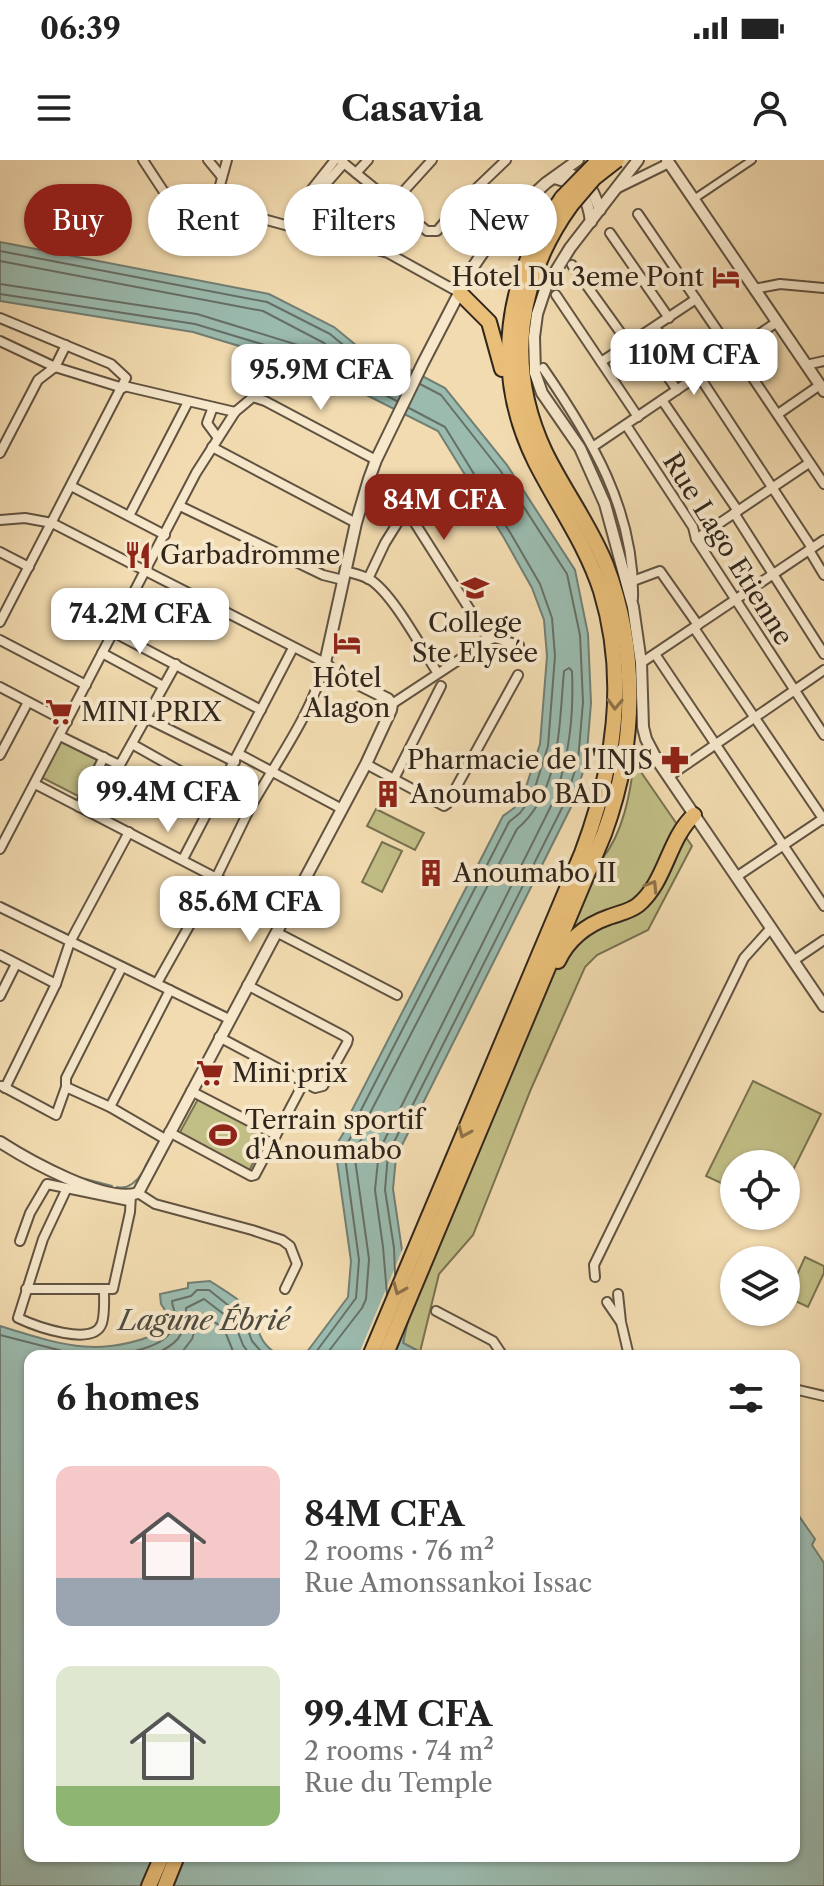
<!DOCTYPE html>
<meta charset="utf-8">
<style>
body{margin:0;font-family:"Libre Caslon Text",serif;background:#f6f6f6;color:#222;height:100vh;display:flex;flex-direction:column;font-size:30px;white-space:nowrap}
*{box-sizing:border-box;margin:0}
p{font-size:26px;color:#767676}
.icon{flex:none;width:44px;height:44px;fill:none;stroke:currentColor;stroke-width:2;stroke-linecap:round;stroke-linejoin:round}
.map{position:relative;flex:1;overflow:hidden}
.panel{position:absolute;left:24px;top:1190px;width:776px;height:512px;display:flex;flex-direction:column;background:#fff;border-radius:16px;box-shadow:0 2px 6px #0004}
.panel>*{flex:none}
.hud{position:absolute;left:24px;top:24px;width:776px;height:72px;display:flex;gap:16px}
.tools{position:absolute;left:720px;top:990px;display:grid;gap:16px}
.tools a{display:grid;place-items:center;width:80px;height:80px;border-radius:50%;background:#fff;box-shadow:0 2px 6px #0004;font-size:40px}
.price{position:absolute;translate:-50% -68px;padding:0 18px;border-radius:16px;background:#fff;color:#222;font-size:26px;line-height:52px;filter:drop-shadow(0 2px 4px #0008)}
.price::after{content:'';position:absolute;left:50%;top:48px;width:24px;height:18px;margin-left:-12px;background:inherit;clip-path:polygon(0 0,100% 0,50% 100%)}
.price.selected{background:#8f2418;color:#fff}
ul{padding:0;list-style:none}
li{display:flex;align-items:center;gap:24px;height:200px;padding:0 32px}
li span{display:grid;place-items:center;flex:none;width:224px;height:160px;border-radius:16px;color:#555}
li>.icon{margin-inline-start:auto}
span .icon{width:96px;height:96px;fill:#fffc;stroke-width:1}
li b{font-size:34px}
h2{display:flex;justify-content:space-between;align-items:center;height:96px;padding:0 32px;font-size:34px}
.chip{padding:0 28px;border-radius:36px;background:#fff;box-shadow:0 2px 6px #0004;font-size:28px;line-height:72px}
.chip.selected{background:#8f2418;color:#fff}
.status{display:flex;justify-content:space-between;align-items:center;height:56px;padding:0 40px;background:#fff;direction:ltr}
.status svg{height:22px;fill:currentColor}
header{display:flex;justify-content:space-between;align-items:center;height:104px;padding:0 32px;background:#fff;font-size:36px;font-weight:700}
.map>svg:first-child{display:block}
</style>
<div class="status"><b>06:39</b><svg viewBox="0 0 49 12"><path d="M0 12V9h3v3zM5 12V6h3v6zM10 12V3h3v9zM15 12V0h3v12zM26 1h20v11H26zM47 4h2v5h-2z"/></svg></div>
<header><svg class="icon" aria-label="menu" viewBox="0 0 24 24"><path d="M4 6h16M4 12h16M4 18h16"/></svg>Casavia<svg class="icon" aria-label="person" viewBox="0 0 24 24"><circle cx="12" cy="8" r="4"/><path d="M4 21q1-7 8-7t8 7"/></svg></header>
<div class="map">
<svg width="824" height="1726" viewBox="0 0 824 1726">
<rect width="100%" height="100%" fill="#f2dbb0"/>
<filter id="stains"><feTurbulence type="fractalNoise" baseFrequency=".0025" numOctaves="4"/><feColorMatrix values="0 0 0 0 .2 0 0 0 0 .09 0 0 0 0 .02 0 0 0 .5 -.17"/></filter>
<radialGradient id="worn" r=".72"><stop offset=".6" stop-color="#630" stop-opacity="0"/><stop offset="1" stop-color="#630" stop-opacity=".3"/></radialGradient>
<g fill="#c1be86" stroke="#797251" stroke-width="2">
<path d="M60,581L97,600L78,636L41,617Z"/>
<path d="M634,602L692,686L648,770L597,795L585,807L531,929L473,1075L439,1114L420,1192L403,1183L408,1156L526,871L602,699C623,673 630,635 634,602Z"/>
<path d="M376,649L424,673L415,690L367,666Z"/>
<path d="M382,682L402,691L382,732L362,722Z"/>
<path d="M753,921L821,954L786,1024V1004H734V1029L706,1016Z"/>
<path d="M198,939L268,975L249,1011L179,974Z"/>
<path d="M805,1097L824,1106V1113L808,1147L787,1137Z"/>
</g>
<g fill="#9bbbaf" stroke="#717f74" stroke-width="2">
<path d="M0,82L269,134L334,167L362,190L390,199L445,228L507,305L575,410L588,474L591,543L586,603L572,645L396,997L393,1029L402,1090L408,1161L403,1183L420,1192L440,1196H304L348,1137L351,1101L335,987L349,964L351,952L503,656L514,648L524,633L540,584L547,496L544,460L532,428L504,378L438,271L315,209L193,172L0,141Z"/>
<path d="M210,1121C223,1130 243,1140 251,1154C261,1173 258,1183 280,1196H30V1696H794V1349L815,1379L812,1385L824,1403V1726H0V1166C62,1185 99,1199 161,1172L168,1155L161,1144L160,1134L188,1128V1123Z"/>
</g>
<path fill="#f2dbb0" d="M405,1083L411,1151L392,1196H358Z"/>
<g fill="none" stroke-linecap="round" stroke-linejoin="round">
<g stroke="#667066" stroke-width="2">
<path d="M0,91L267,142L330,174L359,198L387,207L408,218"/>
<path d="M0,101L263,151L324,183L332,191L327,194L197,154L0,124"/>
<path d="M0,134L195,164L318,201L397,241"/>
<path d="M395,1114L394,1088L385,1030L388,994L565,642L578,601L583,542L580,475L567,414L500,310L441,235L420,224"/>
<path d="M0,1175L74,1194L106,1196"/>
<path d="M112,1196C134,1191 172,1187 176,1159C176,1152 172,1147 172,1141L191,1136L197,1130H209L243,1157L252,1181L265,1196"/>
<path d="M151,1196C176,1185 186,1177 186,1148L204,1139L234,1162L243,1185L251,1196"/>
<path d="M179,1196L192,1179L199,1157L204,1154L224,1169L235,1196"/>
<path d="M313,1196L356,1138L359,1100L344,990L356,967L359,954L509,662L520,653L532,637L548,586L555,496L552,458L540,424L511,374L445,267L409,248"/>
<path d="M325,1196L362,1148L366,1139L369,1099L354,992L366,971L368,957L517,669C561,632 559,564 564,511L569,508L572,511C574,557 569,595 555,638L379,991L375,1030L383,1087L387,1134"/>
</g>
<g stroke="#717f74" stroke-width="2">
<path d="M145,1007L159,981"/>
<path d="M78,1017L112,1026"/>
<path d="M117,1027C129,1030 137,1021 143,1012"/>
</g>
<g stroke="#615341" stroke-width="10">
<path id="pedestrian" d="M694,39L752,0"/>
</g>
<g stroke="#615341" stroke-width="12">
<g id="minor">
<path d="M143,0L164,32L388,93L460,133"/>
<path d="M208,0L222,17"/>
<path d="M335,0L300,44L290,65L344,3"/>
<path d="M340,0L427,71H437L459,45L506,0"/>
<path d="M356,13L368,0"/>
<path d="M616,29L669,3"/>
<path d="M393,43L432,0"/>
<path d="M214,47L227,0"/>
<path d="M638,54L732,192"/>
<path d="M610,73L669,158"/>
<path d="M572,105L628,183"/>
<path d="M754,129L780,124L824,128"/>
<path d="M556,135L638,257"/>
<path d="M0,158L111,204L126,218L0,462"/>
<path d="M655,167L692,220"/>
<path d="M639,176L677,230"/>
<path d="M0,181L55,207L123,228"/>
<path d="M734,190L824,324"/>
<path d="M601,202L696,139"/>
<path d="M806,205L824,201"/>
<path d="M543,208C591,278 635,350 633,438"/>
<path d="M699,216L812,388"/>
<path d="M124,226L235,252"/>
<path d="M662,240L738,351"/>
<path d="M213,247L207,263L218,278"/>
<path d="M778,254L820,225"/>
<path d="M626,265L693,367L696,379L824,575"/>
<path d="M594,286L777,162"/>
<path d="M212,287L356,363"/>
<path d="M0,293L38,220L55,207L66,185"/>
<path d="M369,319L387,327L399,338L489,480"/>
<path d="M71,326L165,375"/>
<path d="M180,346L323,415L343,420"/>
<path d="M734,353L824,494"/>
<path d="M129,356L188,242"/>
<path d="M0,360L25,358L52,363L325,503C311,556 275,603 249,650"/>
<path d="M696,379L809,303"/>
<path d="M809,390L824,415"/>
<path d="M0,392L29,407"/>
<path d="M345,411C352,413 362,415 369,419C392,432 422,489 437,512"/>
<path d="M368,419L385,383L405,351"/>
<path d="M633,421L660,411L698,465"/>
<path d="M694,468L824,660"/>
<path d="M113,472L261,550"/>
<path d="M0,480L86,525"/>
<path d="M102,493L163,526"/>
<path d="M655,494L824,746"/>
<path d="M641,503L824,380"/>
<path d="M0,527L67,562"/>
<path d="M392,544L489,480L495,478L519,485"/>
<path d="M146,558L235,602"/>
<path d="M60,576L117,604L121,603L176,504"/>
<path d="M132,584L249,650L216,718L157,823"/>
<path d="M239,594L342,649"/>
<path d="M0,595L28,542"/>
<path d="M366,604L444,646L447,644L518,515"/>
<path d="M668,617L824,510"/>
<path d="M394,619L441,526"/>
<path d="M35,624L286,754"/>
<path d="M79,647L104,597"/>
<path d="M0,689L196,313L235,252L253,237L265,241L376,300"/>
<path d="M183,699L293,488"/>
<path d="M736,717L824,658"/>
<path d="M0,747L229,859"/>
<path d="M276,772L397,835"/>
<path d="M0,795L56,824"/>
<path d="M793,801L824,780"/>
<path d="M0,836L16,804"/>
<path d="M219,877L315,928L323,926L347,883L348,879L344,876L247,825"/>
<path d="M2,926L56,955L66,927L110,947L165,979"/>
<path d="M66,927V918L122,807"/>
<path d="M5,928L56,824L70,782L129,672"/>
<path d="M191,931L276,975"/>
<path d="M110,947L170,830"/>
<path d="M169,972L251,1016L255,1015L303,924"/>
<path d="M67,1028L43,1079L18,1158C35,1166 94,1188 102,1163C105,1153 104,1140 104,1130"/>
<path d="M138,1033L155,1044L252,1070L282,1080L290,1086L297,1104L285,1129"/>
<path d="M20,1081L30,1053L47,1024L129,1041"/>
<path d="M595,1117L594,1105L744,798L771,768"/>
<path d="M26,1129H113L130,1052L131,1035"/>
<path d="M618,1134L621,1162L629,1196"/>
<path d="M607,1142L620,1161"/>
<path d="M436,1151L493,1181L503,1196"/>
<path d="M794,1229L824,1236"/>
</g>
</g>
<g stroke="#615341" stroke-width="14">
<g id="tertiary">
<path d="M638,0L570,88L546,127L537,154L534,177L535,213L542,233L580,288L605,344L633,447L641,503L643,567L646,579L657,600L824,846"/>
<path d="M667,0L824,231"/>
<path d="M562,12C589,18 591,26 600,50"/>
<path d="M554,18C579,24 588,36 591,62"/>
<path d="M0,982C28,1000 106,1044 138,1033L366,604L391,550L392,544L388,539L334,512L325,503L356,363L369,319L376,300L423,203L471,110L486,88L523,44L546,23L578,0"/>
</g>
</g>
<g stroke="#31261c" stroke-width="18">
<g id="motorway">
<path d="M460,133L489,162L502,209"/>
<path d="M558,801C569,778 586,765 609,757C619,753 629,752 638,745C666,722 668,679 694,655"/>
<path d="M370,1196L582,693C614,608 628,520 601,431C586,384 557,345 535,301C491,212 505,117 562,38"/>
<path d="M385,1196L604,674C636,587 639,492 606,405C590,365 564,331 545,292C505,207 517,120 571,45"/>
<path d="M149,1726L162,1696"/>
<path d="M165,1726L177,1696"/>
</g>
</g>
<use href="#pedestrian" stroke="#f7e8cc" stroke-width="6"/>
<use href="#minor" stroke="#f7e8cc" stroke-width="8"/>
<use href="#tertiary" stroke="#f7e8cc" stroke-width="10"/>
<use href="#motorway" stroke="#e9be78" stroke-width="14"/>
<g stroke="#31261c" stroke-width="18" stroke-linecap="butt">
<g id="motorway-bridge">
<path d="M562,38L599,0"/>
<path d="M571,45L594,18L617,0"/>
</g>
</g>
<use href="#motorway-bridge" stroke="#e9be78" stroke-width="14"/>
</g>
<defs><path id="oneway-chevron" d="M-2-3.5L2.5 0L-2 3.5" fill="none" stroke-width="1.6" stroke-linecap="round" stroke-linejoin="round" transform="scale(2)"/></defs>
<g stroke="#8d724a">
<use href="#oneway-chevron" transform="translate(615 544) rotate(92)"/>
<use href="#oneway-chevron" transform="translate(652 726) rotate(-58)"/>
<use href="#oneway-chevron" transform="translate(464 972) rotate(113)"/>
<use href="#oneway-chevron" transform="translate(399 1129) rotate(113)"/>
</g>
<defs>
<g id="hotel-bare" transform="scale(2.16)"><path d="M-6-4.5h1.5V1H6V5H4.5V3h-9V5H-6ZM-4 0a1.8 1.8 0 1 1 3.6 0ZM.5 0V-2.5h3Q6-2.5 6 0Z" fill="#8f2418" stroke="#f7e8cc" stroke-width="2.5" paint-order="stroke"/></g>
<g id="restaurant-bare" transform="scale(2.16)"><path d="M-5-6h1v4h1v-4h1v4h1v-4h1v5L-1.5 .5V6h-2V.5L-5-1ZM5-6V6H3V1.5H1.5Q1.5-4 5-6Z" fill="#8f2418" stroke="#f7e8cc" stroke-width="2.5" paint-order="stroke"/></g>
<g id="school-bare" transform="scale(2.16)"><path d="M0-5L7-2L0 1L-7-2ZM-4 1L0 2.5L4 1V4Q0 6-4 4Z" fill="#8f2418" stroke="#f7e8cc" stroke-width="2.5" paint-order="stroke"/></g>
<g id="supermarket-bare" transform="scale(2.16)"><path d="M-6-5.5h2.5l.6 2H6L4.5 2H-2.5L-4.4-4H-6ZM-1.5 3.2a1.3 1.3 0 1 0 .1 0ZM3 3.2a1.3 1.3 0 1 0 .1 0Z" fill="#8f2418" stroke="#f7e8cc" stroke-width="2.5" paint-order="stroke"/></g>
<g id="pharmacy-bare" transform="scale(2.16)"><path d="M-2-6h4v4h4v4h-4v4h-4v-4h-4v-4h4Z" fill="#8f2418" stroke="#f7e8cc" stroke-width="2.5" paint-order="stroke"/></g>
<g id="building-bare" transform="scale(2.16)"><path d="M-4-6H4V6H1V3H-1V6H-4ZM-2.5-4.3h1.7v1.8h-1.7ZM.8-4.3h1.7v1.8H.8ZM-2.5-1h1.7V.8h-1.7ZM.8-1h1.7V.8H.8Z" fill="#8f2418" stroke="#f7e8cc" stroke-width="2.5" paint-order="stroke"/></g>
<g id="stadium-bare" transform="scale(2.16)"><path d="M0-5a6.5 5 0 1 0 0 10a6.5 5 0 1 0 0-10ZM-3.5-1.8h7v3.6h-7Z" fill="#8f2418" stroke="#f7e8cc" stroke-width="2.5" paint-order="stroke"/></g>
</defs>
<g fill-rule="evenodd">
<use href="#hotel-bare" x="726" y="117"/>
<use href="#restaurant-bare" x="138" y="395"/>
<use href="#school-bare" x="475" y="428"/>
<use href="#hotel-bare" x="347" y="483"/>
<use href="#supermarket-bare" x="59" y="552"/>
<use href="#pharmacy-bare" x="675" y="600"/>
<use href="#building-bare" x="388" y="634"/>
<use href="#building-bare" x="431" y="713"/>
<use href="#supermarket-bare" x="210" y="913"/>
<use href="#stadium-bare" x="223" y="975"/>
</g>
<g text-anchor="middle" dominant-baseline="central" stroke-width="8" stroke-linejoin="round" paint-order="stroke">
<g font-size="26" fill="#31261c" stroke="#f7e8cc" text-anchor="start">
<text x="704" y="117" text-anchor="end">Hotel Du 3eme Pont</text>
<text x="160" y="395">Garbadromme</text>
<text x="475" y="463" text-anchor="middle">College<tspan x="475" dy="30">Ste Elysée</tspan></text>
<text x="347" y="518" text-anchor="middle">Hôtel<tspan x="347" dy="30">Alagon</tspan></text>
<text x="81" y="552">MINI PRIX</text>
<text x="653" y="600" text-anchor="end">Pharmacie de l'INJS</text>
<text x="410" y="634">Anoumabo BAD</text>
<text x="453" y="713">Anoumabo II</text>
<text x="232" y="913">Mini prix</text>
<text x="245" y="960">Terrain sportif<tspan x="245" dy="30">d'Anoumabo</tspan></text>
</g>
<g font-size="26" fill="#31261c" stroke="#f7e8cc">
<text transform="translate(728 389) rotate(58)">Rue Lago Etienne</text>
</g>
<g font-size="28" font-style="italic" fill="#4c4b41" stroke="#f7e8cc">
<text x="204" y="1160">Lagune Ébrié</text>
</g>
</g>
<rect width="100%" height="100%" filter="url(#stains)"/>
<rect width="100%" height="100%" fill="url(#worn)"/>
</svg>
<div class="tools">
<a><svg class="icon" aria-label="locate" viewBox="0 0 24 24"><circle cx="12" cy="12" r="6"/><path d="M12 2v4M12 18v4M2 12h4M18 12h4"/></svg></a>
<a><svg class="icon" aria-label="layers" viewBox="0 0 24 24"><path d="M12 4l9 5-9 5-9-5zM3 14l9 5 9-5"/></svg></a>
</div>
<b class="price" style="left:694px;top:237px">110M CFA</b>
<b class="price" style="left:321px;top:252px">95.9M CFA</b>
<b class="price selected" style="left:444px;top:382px">84M CFA</b>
<b class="price" style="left:140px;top:496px">74.2M CFA</b>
<b class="price" style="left:168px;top:674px">99.4M CFA</b>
<b class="price" style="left:250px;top:784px">85.6M CFA</b>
<div class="hud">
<a class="chip selected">Buy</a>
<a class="chip">Rent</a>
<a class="chip">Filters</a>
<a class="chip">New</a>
</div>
<section class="panel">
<h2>6 homes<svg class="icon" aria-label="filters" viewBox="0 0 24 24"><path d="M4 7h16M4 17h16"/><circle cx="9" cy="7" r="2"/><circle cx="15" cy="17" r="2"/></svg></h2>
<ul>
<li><span style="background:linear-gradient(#f6c9c9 70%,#9aa5b1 0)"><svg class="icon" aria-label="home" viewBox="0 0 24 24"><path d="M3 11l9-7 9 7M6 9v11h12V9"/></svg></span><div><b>84M CFA</b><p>2 rooms · 76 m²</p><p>Rue Amonssankoi Issac</p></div></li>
<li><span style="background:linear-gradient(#dfe7d0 75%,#8fb573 0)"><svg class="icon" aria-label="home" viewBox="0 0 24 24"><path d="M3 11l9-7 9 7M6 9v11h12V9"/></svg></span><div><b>99.4M CFA</b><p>2 rooms · 74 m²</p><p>Rue du Temple</p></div></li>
</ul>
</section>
</div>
